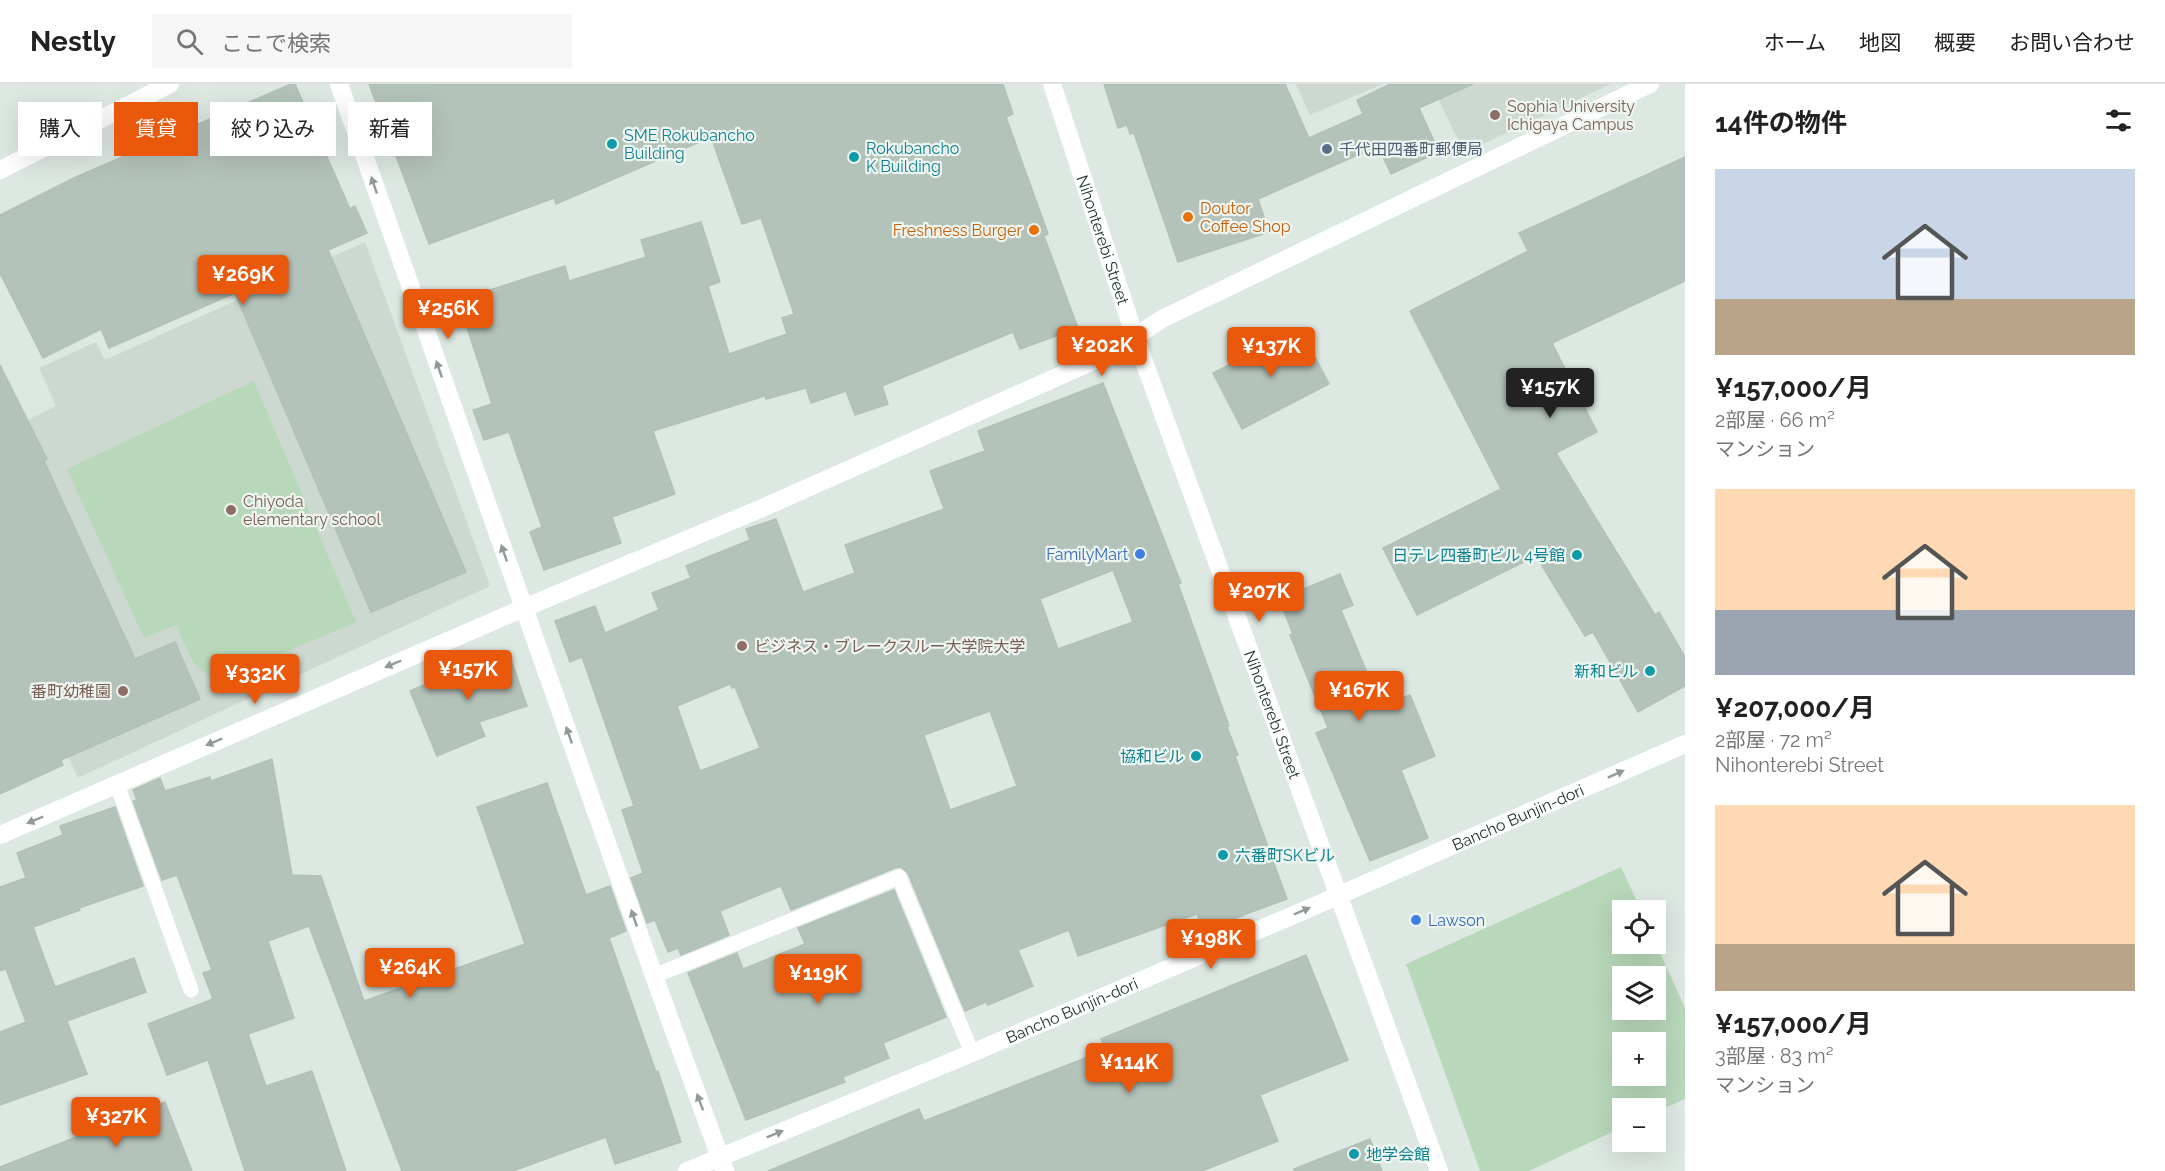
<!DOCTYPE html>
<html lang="ja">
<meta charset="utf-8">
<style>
body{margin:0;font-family:Raleway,"Noto Sans JP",sans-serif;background:#f6f6f6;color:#222;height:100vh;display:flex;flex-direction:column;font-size:22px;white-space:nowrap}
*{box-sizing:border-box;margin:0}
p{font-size:20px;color:#767676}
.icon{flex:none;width:33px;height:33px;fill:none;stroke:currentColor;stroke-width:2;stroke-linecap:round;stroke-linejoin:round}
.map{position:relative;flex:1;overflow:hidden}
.details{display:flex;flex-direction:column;background:#fff;width:480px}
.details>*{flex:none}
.banner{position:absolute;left:18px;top:18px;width:570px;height:54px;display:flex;gap:12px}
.tools{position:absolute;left:1612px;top:816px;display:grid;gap:12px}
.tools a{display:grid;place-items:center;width:54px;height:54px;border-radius:0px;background:#fff;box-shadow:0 6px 24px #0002;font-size:30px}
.price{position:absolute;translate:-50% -51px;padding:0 14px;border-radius:6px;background:#ea580c;color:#fff;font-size:20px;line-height:39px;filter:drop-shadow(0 2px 3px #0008)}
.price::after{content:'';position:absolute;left:50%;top:36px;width:18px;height:14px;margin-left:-9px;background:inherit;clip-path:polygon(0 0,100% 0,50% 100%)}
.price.active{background:#222;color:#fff}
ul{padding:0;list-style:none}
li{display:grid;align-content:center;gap:12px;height:318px;padding:0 30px}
li span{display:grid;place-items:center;height:186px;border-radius:0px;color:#555}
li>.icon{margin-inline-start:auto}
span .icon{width:108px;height:108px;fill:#fffc;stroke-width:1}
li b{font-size:26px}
h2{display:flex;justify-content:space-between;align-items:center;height:72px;padding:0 30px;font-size:26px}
.pill{padding:0 21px;border-radius:0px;background:#fff;box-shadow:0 6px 24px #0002;font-size:21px;line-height:54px}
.pill.active{background:#ea580c;color:#fff}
header{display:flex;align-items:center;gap:36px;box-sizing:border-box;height:84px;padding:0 30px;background:#fff;border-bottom:2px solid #e0e0e0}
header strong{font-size:28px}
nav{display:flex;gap:33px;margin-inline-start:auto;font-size:21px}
.search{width:420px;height:54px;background:#f6f6f6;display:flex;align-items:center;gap:15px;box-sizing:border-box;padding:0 21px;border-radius:0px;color:#767676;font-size:22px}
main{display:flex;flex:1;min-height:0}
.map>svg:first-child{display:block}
</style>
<header>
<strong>Nestly</strong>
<div class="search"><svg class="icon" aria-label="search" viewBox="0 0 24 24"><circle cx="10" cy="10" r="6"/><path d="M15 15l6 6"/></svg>ここで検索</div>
<nav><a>ホーム</a><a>地図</a><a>概要</a><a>お問い合わせ</a></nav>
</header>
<main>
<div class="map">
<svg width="1685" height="1087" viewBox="0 0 1685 1087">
<rect width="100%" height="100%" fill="#dee8e2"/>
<g fill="#ccd8d0">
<path d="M1296,0H1383L1310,31Z"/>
<path d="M1431,0H1611L1472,65L1461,62Z"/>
<path d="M365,158L490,502L78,694L0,522V349L56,322L39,284L96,258L105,276Z"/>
</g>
<g fill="#b8d8ba" fill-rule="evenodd">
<path d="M254,297L356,538L214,598L194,579L176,541L144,554L67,385Z"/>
<path d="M1621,783L1641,826H1623V860H1656L1685,924V1015L1656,1028V1024H1623V1043L1529,1087H1480L1406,880ZM1623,892H1656V926H1623ZM1623,958H1656V992H1623Z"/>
</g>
<g fill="#b4c3ba" stroke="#b1c1b7" stroke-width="1.5" fill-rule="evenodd">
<path d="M291,0H295L350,125L355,122L367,149L328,166L466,488L371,528L235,209L109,264L101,245L43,274L0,189V131L76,93Z"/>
<path d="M369,0H1003L1013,30L1006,33L1048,150L1044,152L1078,244L1020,265L1013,248L882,302L888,320L855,331L846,307L811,319L806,304L766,315L765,312L653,347L675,410L612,433L621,459L544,486L530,448L542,443L509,348L484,356L473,326L492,320L458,216L565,182L569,197L646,173L641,156L701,138L720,198L708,202L729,270L787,250L782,234L794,230L761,134L742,140L711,53L556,120L554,114L429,160Z"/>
<path d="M1104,0H1285L1309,54L1363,30L1357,16L1390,0H1473L1419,24L1439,68L1391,90L1378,62L1258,115L1269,148L1178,178L1134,49L1130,50L1127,41L1118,44Z"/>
<path d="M1685,73V197L1552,259L1597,348L1556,369L1655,531L1659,528L1685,573V602L1638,628L1593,548L1585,552L1536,472L1417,531L1383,464L1501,405L1410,227L1528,167L1519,149Z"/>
<path d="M1300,244L1329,300L1242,345L1213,289Z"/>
<path d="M0,281L47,375L44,377L135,575L175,558L200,615L61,676L63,681L0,710Z"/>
<path d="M1103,299L1181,499L1178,500L1229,642L1227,643L1238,671L1235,672L1287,815L1203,846L1197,830L1078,872L1069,846L1018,866L1033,902L988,921L986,918L965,927L908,789L901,783L895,784L791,826L781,802L720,827L729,851L681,871L678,864L668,868L655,836L647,839L631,794L643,789L622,726L634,722L582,573L570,578L555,537L595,522L605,549L659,526L652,509L691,494L686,482L750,456L746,445L776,435L803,508L855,489L845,461L944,425L930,387L985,367L978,347ZM1113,486L1133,538L1058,565L1040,515ZM730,600L732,604L735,603L760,664L700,687L677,622ZM990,627L1017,702L950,726L924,651Z"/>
<path d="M1340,490L1353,521L1341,526L1368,591L1374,589L1387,620L1410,611L1435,672L1401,686L1428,754L1370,777L1316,649L1328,644L1290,551L1293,550L1279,515Z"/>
<path d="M508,567L527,622L479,638L485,652L437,672L410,607L465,583Z"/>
<path d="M272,675L292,791L321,792L364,917L525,860L477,723L547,699L586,811L610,802L626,847L609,854L656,988L658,987L681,1058L615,1080L606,1053L513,1087H402L309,842L268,857L294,934L248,950L266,1002L312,987L346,1087H245L208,976L167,991L148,940L213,915L203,889L212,886L177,791L162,796L133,717L137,716L133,706L160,694L165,707L210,693L211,697Z"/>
<path d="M115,723L143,802L79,824L80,826L33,843L55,903L134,874L146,908L67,937L87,990L0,1021V948L26,938L6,885L0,887V803L26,794L17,769L63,751L60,742Z"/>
<path d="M894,806L946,933L883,959L889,974L843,993L845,998L746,1036L688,889L737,869L743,885L805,860L798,844Z"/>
<path d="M1306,871L1348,976L1260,1011L1278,1057L1202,1087H768L919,1025L924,1037L1106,966L1101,955Z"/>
<path d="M165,1018L192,1087H0V1083Z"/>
<path d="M1370,1055L1382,1087H1294V1085Z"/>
</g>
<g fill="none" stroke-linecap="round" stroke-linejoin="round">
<g stroke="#fff" stroke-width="15">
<path d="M117,700L191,906"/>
<path d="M654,892L899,793L972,969"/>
</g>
<g stroke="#fff" stroke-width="18">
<path d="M339,0L654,892L725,1087"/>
<path d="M0,751L524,524L760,425L1109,270L1162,235L1650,0"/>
<path id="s1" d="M687,1087L972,969L1310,824L1685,660"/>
</g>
<g stroke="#fff" stroke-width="18">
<path id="s2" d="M1052,0L1135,253L1439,1087"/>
<path d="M0,86L170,0"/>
</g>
</g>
<defs><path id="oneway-solid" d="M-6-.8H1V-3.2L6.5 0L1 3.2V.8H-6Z" transform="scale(1.5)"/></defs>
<g fill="#909b96">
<use href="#oneway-solid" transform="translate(374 101) rotate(-109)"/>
<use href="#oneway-solid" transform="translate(439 285) rotate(-109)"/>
<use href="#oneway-solid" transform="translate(504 469) rotate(-109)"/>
<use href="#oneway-solid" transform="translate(393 580) rotate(157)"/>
<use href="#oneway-solid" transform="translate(569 651) rotate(-109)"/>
<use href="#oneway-solid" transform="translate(214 658) rotate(157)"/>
<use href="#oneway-solid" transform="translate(1616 690) rotate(-24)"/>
<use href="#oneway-solid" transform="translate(35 736) rotate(157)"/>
<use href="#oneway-solid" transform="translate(1302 827) rotate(-23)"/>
<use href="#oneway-solid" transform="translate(634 834) rotate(-109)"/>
<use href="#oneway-solid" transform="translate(700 1018) rotate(-110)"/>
<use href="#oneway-solid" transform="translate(775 1050) rotate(-22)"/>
</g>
<g fill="#8d6e63" stroke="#eef5f0" stroke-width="2">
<circle cx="1495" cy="31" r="6"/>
<circle cx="231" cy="426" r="6"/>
<circle cx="742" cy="562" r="6"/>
<circle cx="123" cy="607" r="6"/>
</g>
<g fill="#0f9aa8" stroke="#eef5f0" stroke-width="2">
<circle cx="612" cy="60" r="6"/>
<circle cx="854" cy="73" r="6"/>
<circle cx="1577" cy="471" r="6"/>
<circle cx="1650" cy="587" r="6"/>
<circle cx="1196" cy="672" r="6"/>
<circle cx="1223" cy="771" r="6"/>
<circle cx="1354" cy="1070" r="6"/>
</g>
<circle fill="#5c6f8a" stroke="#eef5f0" stroke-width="2" cx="1327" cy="65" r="6"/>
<g fill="#e8710a" stroke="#eef5f0" stroke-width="2">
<circle cx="1188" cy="133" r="6"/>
<circle cx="1034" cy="146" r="6"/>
</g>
<g fill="#3f7fe0" stroke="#eef5f0" stroke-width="2">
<circle cx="1140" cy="470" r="6"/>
<circle cx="1416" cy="836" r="6"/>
</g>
<g text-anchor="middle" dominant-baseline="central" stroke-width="4.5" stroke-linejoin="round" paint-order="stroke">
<g font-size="16" fill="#785e54" stroke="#eef5f0" text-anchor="start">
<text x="1507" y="22">Sophia University<tspan x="1507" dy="18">Ichigaya Campus</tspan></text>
<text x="243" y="417">Chiyoda<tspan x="243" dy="18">elementary school</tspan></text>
<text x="754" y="562">ビジネス・ブレークスルー大学院大学</text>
<text x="111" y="607" text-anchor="end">番町幼稚園</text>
</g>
<g font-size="16" fill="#0d838f" stroke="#eef5f0" text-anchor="start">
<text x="624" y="51">SME Rokubancho<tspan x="624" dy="18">Building</tspan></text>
<text x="866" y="64">Rokubancho<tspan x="866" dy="18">K Building</tspan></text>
<text x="1565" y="471" text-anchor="end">日テレ四番町ビル 4号館</text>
<text x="1638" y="587" text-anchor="end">新和ビル</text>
<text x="1184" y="672" text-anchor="end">協和ビル</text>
<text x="1235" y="771">六番町SKビル</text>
<text x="1366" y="1070">地学会館</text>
</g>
<g font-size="16" fill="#4e5e75" stroke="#eef5f0" text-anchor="start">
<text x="1339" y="65">千代田四番町郵便局</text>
</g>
<g font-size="16" fill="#c56008" stroke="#eef5f0" text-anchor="start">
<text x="1200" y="124">Doutor<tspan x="1200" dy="18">Coffee Shop</tspan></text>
<text x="1022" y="146" text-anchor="end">Freshness Burger</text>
</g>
<g font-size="16" fill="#21372c" stroke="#eef5f0">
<text stroke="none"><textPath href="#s2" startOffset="164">Nihonterebi Street</textPath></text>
<text stroke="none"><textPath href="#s2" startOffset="668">Nihonterebi Street</textPath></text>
<text stroke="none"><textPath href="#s1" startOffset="903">Bancho Bunjin-dori</textPath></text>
<text stroke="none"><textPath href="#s1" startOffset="417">Bancho Bunjin-dori</textPath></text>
</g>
<g font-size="16" fill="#366cbe" stroke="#eef5f0" text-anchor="end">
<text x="1128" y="470">FamilyMart</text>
<text x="1428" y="836" text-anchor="start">Lawson</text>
</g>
</g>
</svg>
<div class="tools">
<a><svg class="icon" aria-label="locate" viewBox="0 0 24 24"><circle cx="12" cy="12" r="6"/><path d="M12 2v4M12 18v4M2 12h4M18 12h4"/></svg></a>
<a><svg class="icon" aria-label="layers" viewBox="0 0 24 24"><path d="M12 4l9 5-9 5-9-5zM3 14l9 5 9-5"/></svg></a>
<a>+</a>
<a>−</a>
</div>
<b class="price" style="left:243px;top:222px">¥269K</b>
<b class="price" style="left:448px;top:256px">¥256K</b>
<b class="price" style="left:1102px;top:293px">¥202K</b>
<b class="price" style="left:1271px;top:294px">¥137K</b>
<b class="price active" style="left:1550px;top:335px">¥157K</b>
<b class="price" style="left:1259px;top:539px">¥207K</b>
<b class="price" style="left:468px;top:617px">¥157K</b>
<b class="price" style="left:255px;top:621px">¥332K</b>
<b class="price" style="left:1359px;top:638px">¥167K</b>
<b class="price" style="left:1211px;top:886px">¥198K</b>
<b class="price" style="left:410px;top:915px">¥264K</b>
<b class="price" style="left:818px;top:921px">¥119K</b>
<b class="price" style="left:1129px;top:1010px">¥114K</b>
<b class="price" style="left:116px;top:1064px">¥327K</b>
<div class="banner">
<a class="pill">購入</a>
<a class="pill active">賃貸</a>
<a class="pill">絞り込み</a>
<a class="pill">新着</a>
</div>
</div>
<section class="details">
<h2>14件の物件<svg class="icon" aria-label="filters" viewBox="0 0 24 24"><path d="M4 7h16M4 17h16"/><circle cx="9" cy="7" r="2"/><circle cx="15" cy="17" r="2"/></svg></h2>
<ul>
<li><span style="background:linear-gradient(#c9d6e8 70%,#b9a48a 0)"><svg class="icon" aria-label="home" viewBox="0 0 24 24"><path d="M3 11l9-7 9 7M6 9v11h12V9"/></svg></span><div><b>¥157,000/月</b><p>2部屋 · 66 m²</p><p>マンション</p></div></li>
<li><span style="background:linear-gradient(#ffd9b3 65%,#9aa5b1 0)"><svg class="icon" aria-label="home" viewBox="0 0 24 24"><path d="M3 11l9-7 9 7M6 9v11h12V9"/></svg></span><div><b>¥207,000/月</b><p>2部屋 · 72 m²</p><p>Nihonterebi Street</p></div></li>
<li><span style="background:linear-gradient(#ffd9b3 75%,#b9a48a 0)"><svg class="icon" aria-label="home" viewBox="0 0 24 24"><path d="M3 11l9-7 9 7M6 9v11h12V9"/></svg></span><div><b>¥157,000/月</b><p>3部屋 · 83 m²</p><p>マンション</p></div></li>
</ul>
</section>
</main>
